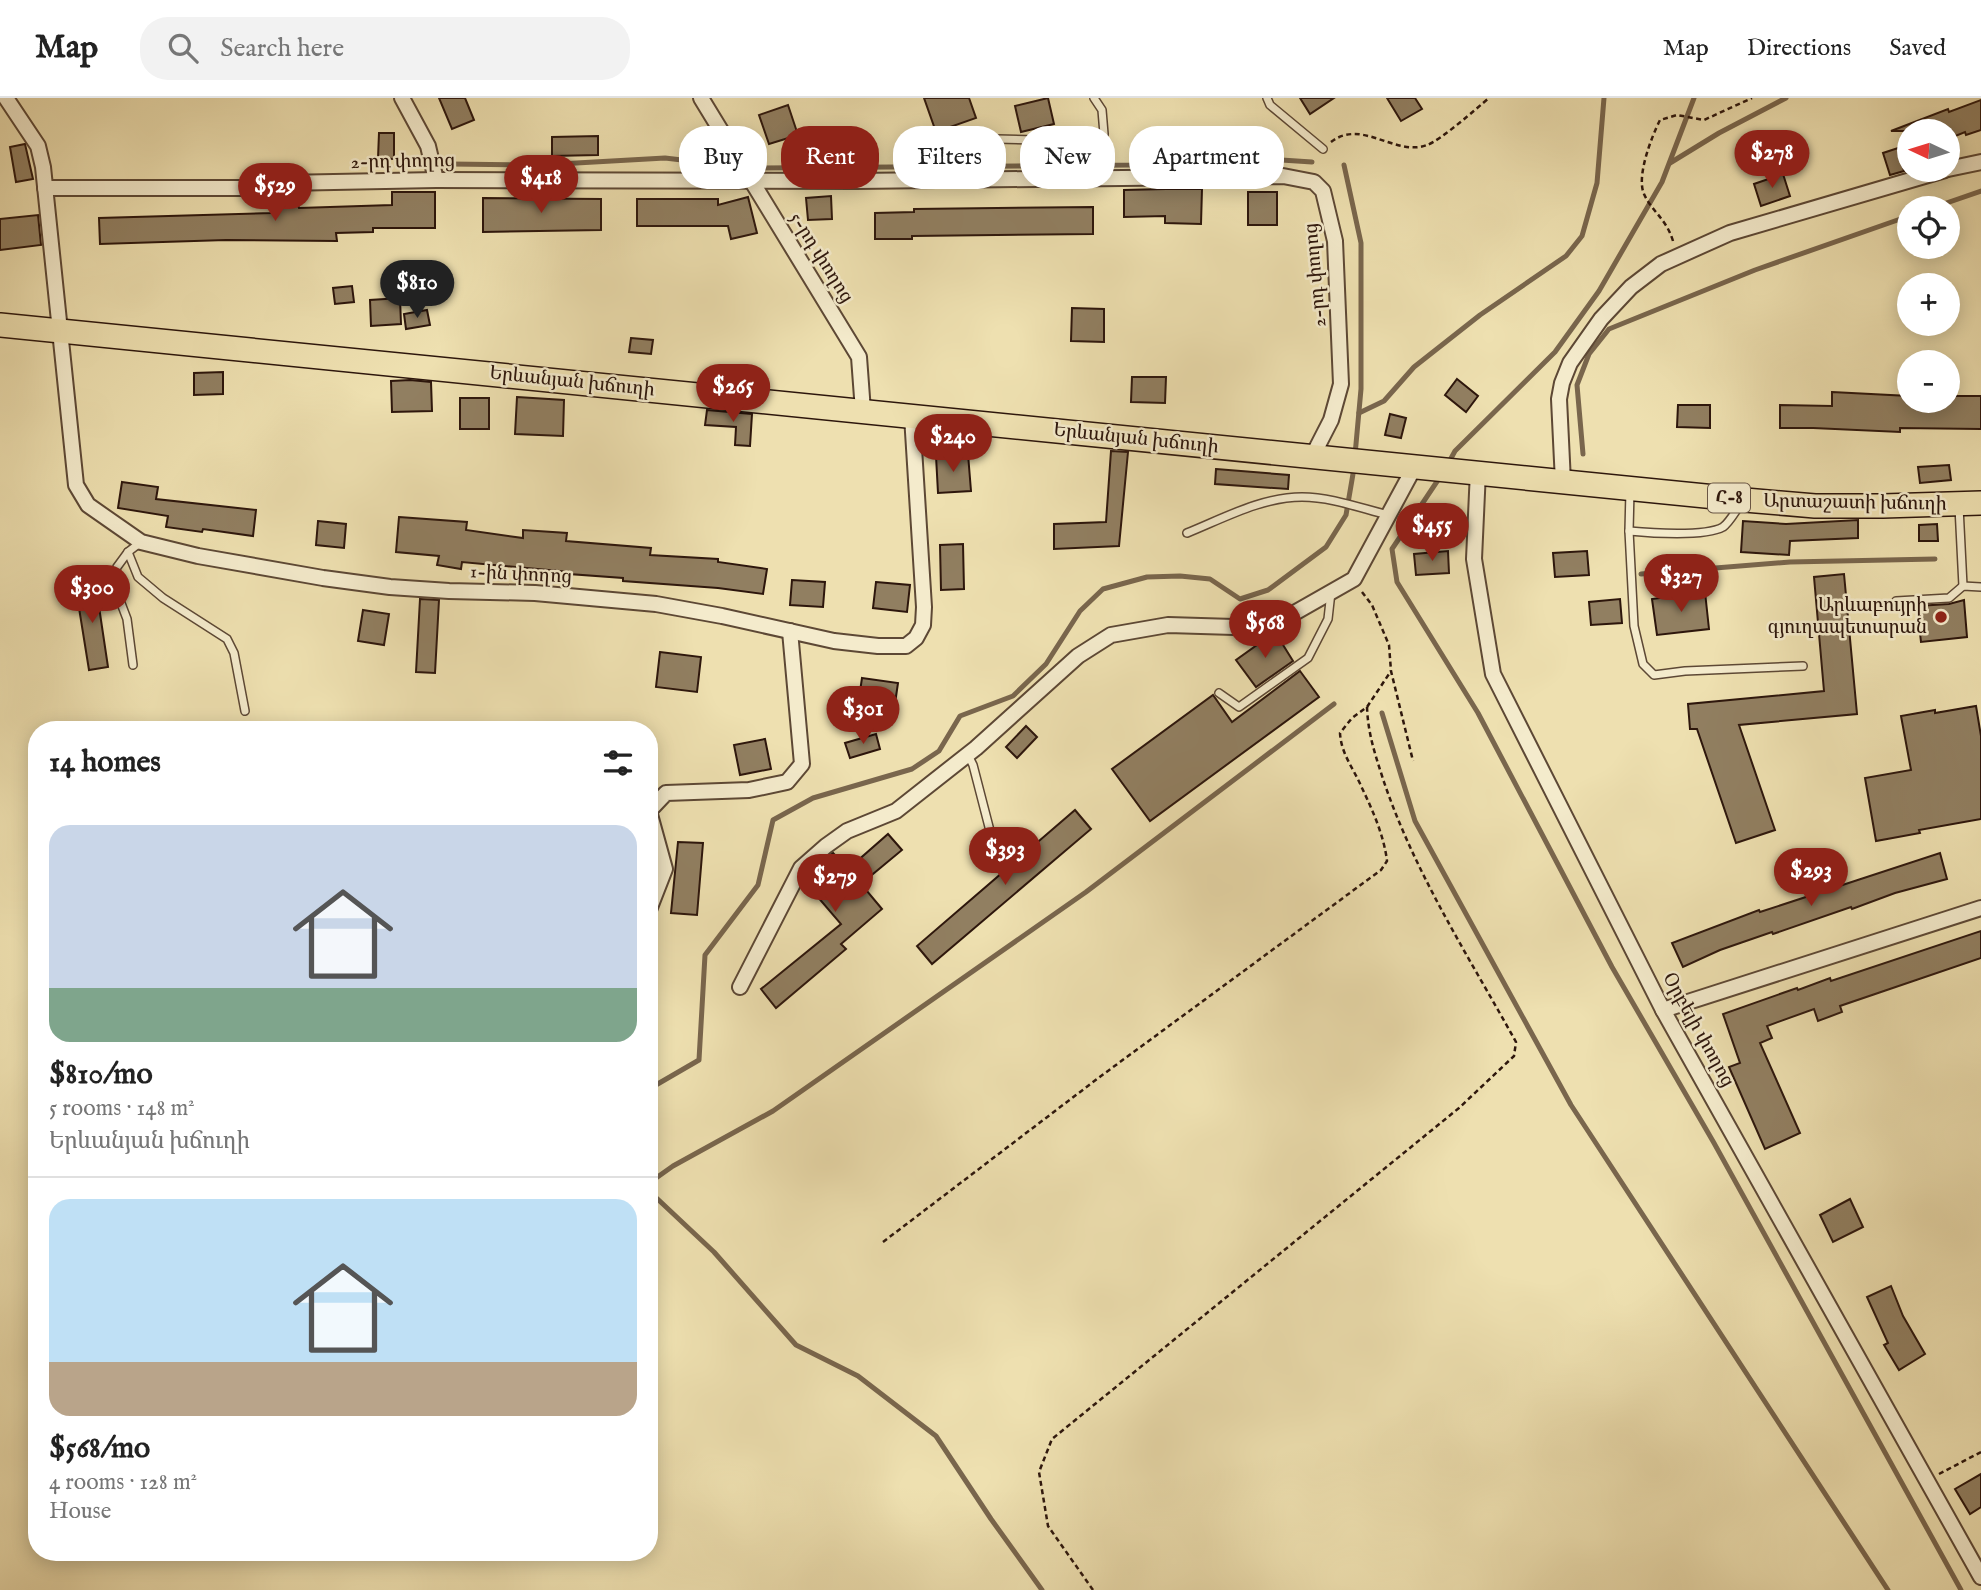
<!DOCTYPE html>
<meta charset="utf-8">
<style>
body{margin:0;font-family:"IM FELL English","Noto Serif Armenian",serif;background:#f2f2f2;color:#222;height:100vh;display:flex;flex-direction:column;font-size:26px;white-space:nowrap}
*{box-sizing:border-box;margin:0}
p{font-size:23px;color:#767676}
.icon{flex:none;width:38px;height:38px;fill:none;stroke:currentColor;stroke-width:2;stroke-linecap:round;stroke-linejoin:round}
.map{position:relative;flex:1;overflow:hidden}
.sheet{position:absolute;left:28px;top:623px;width:630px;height:840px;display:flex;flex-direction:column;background:#fff;border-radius:28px;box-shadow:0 4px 18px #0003}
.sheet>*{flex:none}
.guide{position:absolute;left:679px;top:28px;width:665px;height:63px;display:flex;gap:14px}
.needle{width:46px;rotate:274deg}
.buttons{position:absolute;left:1897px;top:21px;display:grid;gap:14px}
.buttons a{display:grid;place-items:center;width:63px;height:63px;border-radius:50%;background:#fff;box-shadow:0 4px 18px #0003;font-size:35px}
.price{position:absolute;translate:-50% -60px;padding:0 16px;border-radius:24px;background:#8f2418;color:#fff;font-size:23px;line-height:46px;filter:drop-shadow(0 2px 4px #0008)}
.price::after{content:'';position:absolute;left:50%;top:42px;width:21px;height:16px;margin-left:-10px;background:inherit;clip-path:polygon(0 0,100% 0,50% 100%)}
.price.current{background:#222;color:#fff}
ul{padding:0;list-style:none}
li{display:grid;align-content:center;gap:14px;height:371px;padding:0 21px}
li+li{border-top:2px solid #e0e0e0}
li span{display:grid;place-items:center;height:217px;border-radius:21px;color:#555}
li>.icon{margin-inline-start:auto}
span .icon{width:126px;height:126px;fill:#fffc;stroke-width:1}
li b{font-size:30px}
h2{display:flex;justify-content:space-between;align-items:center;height:84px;padding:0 21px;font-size:30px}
.tag{padding:0 24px;border-radius:28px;background:#fff;box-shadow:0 4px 18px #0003;font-size:24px;line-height:63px}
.tag.current{background:#8f2418;color:#fff}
header{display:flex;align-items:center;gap:42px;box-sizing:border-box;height:98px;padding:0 35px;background:#fff;border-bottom:2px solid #e0e0e0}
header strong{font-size:33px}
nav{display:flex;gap:38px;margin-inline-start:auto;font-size:24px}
.search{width:490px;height:63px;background:#f2f2f2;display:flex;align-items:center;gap:18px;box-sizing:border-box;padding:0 24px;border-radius:28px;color:#767676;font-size:26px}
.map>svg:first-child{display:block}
</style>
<header>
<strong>Map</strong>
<div class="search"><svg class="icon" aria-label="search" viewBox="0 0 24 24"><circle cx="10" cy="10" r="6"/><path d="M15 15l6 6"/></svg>Search here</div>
<nav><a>Map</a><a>Directions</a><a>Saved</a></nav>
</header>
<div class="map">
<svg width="1981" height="1492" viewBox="0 0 1981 1492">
<rect width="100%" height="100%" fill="#eee0b0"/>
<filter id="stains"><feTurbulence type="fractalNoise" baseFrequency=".00286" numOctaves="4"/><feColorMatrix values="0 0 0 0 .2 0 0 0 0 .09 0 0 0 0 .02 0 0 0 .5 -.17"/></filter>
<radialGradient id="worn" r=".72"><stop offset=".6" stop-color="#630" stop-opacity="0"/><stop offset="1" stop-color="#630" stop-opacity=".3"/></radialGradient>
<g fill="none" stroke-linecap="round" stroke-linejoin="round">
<g stroke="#79664d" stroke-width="5">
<path d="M1670,65L1719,35L1786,0"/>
<path d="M450,66L541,67L665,60L724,67"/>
<path d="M1344,67L1361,145V291L1355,357"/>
<path d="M762,70L1130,67L1223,58L1312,64"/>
<path d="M1932,110L1981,93"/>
<path d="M1359,315L1384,303L1414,269L1480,217L1566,158L1582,138L1597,85L1604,0"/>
<path d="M1583,356L1577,287L1589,256L1609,231L1755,172L1909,118"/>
<path d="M1449,364L1455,353L1555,254L1599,193L1662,84L1694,0"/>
<path d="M1440,379L1392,451L1397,484L1478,615L1612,869L1714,1045L1961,1492"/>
<path d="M1641,476L1790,464L1935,461"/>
<path d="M1382,615L1415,723L1571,1007L1888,1492"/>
<path d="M649,991L699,962L705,857L758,787L773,722L813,700L912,671L939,653L960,618L1013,598L1046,566L1080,513L1103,491L1147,479L1180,478L1210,481L1240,501L1268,492L1326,449L1346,417L1354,370"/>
<path d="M649,1085L673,1068L773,1013L1086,794L1334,606"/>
<path d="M649,1093L714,1154L796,1247L858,1278L936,1338L991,1421L1042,1492"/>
</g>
</g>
<g fill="#917f61" stroke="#2d160c" stroke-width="2">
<path d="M439,0H465L474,22L452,31Z"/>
<path d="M924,0H969L976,20L936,34Z"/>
<path d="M1048,0L1054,26L1021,34L1015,8Z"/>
<path d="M1300,0H1334L1310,16Z"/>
<path d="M1387,0H1415L1422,11L1401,23Z"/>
<path d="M1981,2V32L1966,37L1965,34L1948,41V33H1891L1948,11L1949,14Z"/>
<path d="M788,7L798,37L769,46L759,17Z"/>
<path d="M379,35H394V61L378,60Z"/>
<path d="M598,38V57L552,58V39Z"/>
<path d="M25,46L33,81L16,84L10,49Z"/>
<path d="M1898,50L1904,73L1890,77L1883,55Z"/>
<path d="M1783,76L1790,98L1761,108L1754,86Z"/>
<path d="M1166,91H1202L1201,126L1165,125V118L1124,119V92Z"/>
<path d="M392,94H435V130H373V134L336,135L337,143L226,142L100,146L99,120L272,115V108L298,107L299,110L392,107Z"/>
<rect x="1248" y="94" width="29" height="33"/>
<path d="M831,98L832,121L808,122L806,100Z"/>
<path d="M748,99L757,135L731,141L728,128H637V101H718V107Z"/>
<path d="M483,100L601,101V132L483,134Z"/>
<path d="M1093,109V136L912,138V141H875V115L914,114V111Z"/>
<path d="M38,117L41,147L0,152V121Z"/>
<path d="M352,188L354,204L335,206L333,190Z"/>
<path d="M400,200L401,226L371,228L370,202Z"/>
<path d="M1072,210L1104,211V244L1071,243Z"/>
<path d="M427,212L430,227L406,231L404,216Z"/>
<path d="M631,240L653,242L651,256L629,254Z"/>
<path d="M223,274V296L194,297V275Z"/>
<path d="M1132,279H1166L1165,305L1131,304Z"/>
<path d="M1457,281L1478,298L1466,314L1445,297Z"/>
<path d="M410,282L431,284L432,313L392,314L391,283Z"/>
<path d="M1832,294L1909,298V303H1948V298H1981V331L1900,330V334L1813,330H1780V307L1832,308Z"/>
<path d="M517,299L564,302L563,338L515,336Z"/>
<rect x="460" y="300" width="29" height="31"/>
<path d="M1678,307H1710V330L1677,329Z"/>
<path d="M707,312L752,316L750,348L735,347L736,329L705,327Z"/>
<path d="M1390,316L1406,320L1401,340L1385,337Z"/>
<path d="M1111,353L1128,354L1119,448L1054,451V426L1106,424Z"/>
<path d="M968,356L971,393L938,395L936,358Z"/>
<path d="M1949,367L1951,382L1920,385L1918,369Z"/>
<path d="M1216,371L1289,377L1288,391L1215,386Z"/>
<path d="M122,384L158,389L156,401L256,412L253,438L203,431L202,434L166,429L168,418L118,410Z"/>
<path d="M399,419L467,424L466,432L523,440V432L567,435L566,443L651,450L650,457L718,461V464L767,471L763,496L718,490L623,483V480L569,476V474L462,464L461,471L437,467L439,458L396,454Z"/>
<path d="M1858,422V440L1790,443L1789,457L1741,454L1743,423L1786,426Z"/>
<path d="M318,423L346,426L344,450L316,447Z"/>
<path d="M1937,426L1938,443H1919V427Z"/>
<path d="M963,446L964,491L941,492L940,447Z"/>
<path d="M1448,453L1449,475L1416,477L1414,456Z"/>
<path d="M1587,453L1589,477L1555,479L1553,455Z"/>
<path d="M1844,476L1857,616L1739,627L1775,732L1736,745L1697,631H1690L1688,606L1824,593L1814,479Z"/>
<path d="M95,482L108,569L89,572L75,485Z"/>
<path d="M792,482L825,484L823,509L790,507Z"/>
<path d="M876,484L910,487L907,514L873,510Z"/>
<path d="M1705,494L1709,531L1657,537L1652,501Z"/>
<path d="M420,501L439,502L435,575L416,574Z"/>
<path d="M1620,501L1622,525L1591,527L1589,504Z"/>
<path d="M1964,502L1967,539L1921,544L1917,508L1949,506Z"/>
<path d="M363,512L389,516L384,547L358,543Z"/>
<path d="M1275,534L1293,563L1256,589L1236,562Z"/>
<path d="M660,554L701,559L697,594L656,589Z"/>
<path d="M1300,573L1319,599L1150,723L1112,671L1213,597L1232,624Z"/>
<path d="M862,580L898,585L894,612L858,607Z"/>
<path d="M1976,608L1981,638V721L1919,732L1920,735L1876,743L1865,680L1911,672L1901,618L1935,612V615Z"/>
<path d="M1026,628L1037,639L1017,660L1006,649Z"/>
<path d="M876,636L880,651L850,660L845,645Z"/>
<path d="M765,641L771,671L740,677L734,647Z"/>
<path d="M1075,712L1091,731L932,866L917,848Z"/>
<path d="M888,736L902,752L861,786L882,811L841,846L846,851L776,910L761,891L841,826L805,784L809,776L833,755L848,771Z"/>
<path d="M678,744L703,745L697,817L671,815Z"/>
<path d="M1940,755L1947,781L1895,795L1852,811L1851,809L1773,836L1772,834L1720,852L1683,869L1672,845L1759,812L1760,814Z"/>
<path d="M1981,833V860L1840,908L1842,914L1818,923L1814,911L1767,928L1772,940L1760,945L1800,1035L1765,1051L1729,969L1740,965L1723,916L1797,890L1798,892L1830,880L1831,883Z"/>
<path d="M1850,1101L1863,1129L1833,1144L1820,1117Z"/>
<path d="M1891,1188L1903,1218L1925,1256L1899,1272L1884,1247L1888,1245L1867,1199Z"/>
<path d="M1981,1376V1409L1970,1416L1955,1391Z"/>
</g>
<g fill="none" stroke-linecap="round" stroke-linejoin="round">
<g stroke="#5d4835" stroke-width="10">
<g id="service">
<path d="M1267,0L1270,7L1323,51"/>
<path d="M997,41L1075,43L1104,36L1102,12L1094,0"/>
<path d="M1630,393L1629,433L1634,528L1643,566L1654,577L1685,573L1803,568"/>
<path d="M1959,409L1963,488"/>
<path d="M1629,433C1650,435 1705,439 1723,429C1729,425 1735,414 1740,407"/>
<path d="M1187,435C1224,420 1262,399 1302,399C1331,399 1360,410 1388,417"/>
<path d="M128,454L138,479L163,500L227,541L234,555L245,613"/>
<path d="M1896,503L1949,500L1963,488L1981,489"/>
<path d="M133,567L127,521L113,484L117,469L128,454L141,444"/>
<path d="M1219,595L1239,609L1308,560L1328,521L1331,494"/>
<path d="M968,657L973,667L996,756"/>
</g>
</g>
<g stroke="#5d4835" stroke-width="18">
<g id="minor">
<path d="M6,0L38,48L43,69L76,387L88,407L141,444L198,458L323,480L390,489L449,493L535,495L656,506L722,518L834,543L878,548H906L916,540L923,527L924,509L912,318"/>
<path d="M402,0L428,48L436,82"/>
<path d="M701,0L859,259L863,313"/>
<path d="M1948,71L1981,64"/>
<path d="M45,90H241L283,85L436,82L856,83L1283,78L1314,84L1323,93L1335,143L1341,286L1331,322L1312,359"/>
<path d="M1478,373L1474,461L1493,576L1663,912L1981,1479"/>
<path d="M1563,384L1559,301L1562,285L1570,265L1601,221L1631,189L1661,166L1730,135L1945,72"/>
<path d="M649,812L665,771L649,713L666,695L749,692L787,684L802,666L790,533"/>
<path d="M740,889L801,770L826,748L847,733L896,713L976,650L1078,558L1111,537L1168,527L1234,529L1282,522L1354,481L1415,368"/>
<path d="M1663,912L1981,810"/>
</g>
</g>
<g stroke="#2d160c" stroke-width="26">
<path id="primary" d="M0,227L1745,402L1815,408H1883L1981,405"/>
</g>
<g stroke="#2d160c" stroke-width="2.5" stroke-dasharray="5 3.5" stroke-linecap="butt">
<path d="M1331,44C1362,20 1395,59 1427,47C1440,43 1477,10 1489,0"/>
<path d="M1673,143C1666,120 1652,114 1644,96C1636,78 1652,38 1660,22L1677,17L1704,22L1752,0"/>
<path d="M1362,494L1372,507L1389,547L1391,573L1413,663"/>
<path d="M883,1144L1101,978L1381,772L1387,763C1384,738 1373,713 1362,690C1354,671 1341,656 1340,635L1352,620L1367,609L1391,573"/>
<path d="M1939,1376L1981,1354"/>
<path d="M1093,1492L1048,1428L1039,1374L1052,1341L1459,1010L1514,958L1516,944C1469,859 1414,774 1383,681C1375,656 1368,636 1367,609"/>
</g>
<use href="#service" stroke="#f4ebcc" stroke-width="7"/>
<use href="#minor" stroke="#f4ebcc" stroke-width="14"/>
<use href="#primary" stroke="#eee0b0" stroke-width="23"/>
</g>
<circle fill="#8f2418" stroke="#f4ebcc" stroke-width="2.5" cx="1941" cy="519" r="7"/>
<g text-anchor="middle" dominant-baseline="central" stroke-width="5" stroke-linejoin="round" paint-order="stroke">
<rect fill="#f4ebcc" stroke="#695646" stroke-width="2" x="1708" y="385.5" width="42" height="29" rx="5"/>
<g font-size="18" font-weight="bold" fill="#2d160c">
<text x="1729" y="400">Հ-8</text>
</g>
<g font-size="19" fill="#2d160c" stroke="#f4ebcc">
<text transform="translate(403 64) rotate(-1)">2-րդ փողոց</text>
<text transform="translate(821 160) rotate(58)">5-րդ փողոց</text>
<text transform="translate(1316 177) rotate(-95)">2-րդ փողոց</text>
<text transform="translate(572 284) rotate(6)">Երևանյան խճուղի</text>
<text transform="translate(1136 341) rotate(6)">Երևանյան խճուղի</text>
<text transform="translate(1855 405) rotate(1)">Արտաշատի խճուղի</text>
<text transform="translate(521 477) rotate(3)">1-ին փողոց</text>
<text transform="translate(1698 932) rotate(61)">Օրբելի փողոց</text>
</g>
<g font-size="19" fill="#2d160c" stroke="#f4ebcc" text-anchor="end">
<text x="1927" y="508">Արևաբույրի<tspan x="1927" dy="22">գյուղապետարան</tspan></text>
</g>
</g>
<rect width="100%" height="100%" filter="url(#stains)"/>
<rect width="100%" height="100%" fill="url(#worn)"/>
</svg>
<div class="buttons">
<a><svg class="needle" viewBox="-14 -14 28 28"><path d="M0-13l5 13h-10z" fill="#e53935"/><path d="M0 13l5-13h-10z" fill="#767676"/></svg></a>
<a><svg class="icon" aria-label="locate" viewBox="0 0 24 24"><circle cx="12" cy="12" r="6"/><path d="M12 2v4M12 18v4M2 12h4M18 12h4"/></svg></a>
<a>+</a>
<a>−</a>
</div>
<b class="price" style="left:1772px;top:92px">$278</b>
<b class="price" style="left:541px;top:117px">$418</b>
<b class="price" style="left:275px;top:125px">$529</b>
<b class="price current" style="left:417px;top:222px">$810</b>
<b class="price" style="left:733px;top:326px">$265</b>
<b class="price" style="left:953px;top:376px">$240</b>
<b class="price" style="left:1432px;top:465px">$455</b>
<b class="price" style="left:1681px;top:516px">$327</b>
<b class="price" style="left:92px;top:527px">$300</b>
<b class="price" style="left:1265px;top:562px">$568</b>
<b class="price" style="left:863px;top:648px">$301</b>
<b class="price" style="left:1005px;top:789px">$393</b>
<b class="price" style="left:1811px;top:810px">$293</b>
<b class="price" style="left:835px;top:816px">$279</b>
<div class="guide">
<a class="tag">Buy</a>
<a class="tag current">Rent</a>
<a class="tag">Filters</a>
<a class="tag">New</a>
<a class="tag">Apartment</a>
</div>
<section class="sheet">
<h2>14 homes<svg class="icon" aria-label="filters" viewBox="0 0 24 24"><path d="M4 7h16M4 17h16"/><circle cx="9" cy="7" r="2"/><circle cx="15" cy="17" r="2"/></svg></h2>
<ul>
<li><span style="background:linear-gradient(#c9d6e8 75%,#7fa58c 0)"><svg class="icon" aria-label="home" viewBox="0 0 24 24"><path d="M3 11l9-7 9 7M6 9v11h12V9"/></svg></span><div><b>$810/mo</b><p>5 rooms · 148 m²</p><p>Երևանյան խճուղի</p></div></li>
<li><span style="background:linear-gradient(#bfe0f5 75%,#b9a48a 0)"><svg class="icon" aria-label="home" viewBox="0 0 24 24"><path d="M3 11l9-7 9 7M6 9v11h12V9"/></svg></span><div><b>$568/mo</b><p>4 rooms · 128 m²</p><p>House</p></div></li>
</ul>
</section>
</div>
